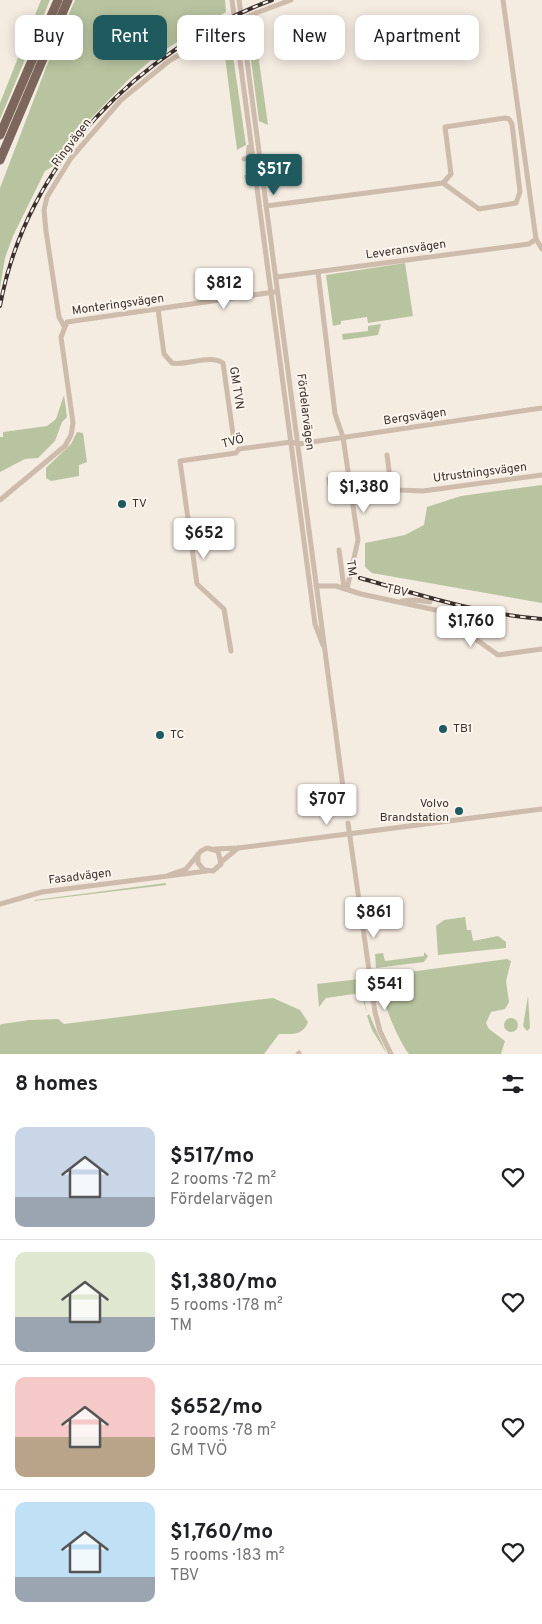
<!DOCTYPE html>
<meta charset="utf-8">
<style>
body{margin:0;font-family:Overpass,sans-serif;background:#f6f6f6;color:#202124;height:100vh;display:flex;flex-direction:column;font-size:19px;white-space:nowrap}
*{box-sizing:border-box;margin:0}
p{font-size:16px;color:#757577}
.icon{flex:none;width:28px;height:28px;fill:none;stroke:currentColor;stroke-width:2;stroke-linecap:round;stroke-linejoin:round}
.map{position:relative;height:1054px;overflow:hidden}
.side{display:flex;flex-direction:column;background:#fff;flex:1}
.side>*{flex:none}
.guide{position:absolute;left:15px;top:15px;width:512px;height:45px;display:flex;gap:10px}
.price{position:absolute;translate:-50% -42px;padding:0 11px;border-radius:5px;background:#fff;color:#222;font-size:16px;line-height:32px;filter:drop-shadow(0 1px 2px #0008)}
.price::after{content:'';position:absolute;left:50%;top:30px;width:15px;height:11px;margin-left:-8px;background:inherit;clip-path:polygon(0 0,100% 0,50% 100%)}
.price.active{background:#1f5a5e;color:#fff}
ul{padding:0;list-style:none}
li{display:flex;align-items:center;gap:15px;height:125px;padding:0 15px}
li+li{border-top:1px solid #e0e0e0}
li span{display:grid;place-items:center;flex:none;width:140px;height:100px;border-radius:10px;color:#555}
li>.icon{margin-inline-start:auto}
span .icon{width:60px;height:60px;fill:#fffc;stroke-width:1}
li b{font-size:21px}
h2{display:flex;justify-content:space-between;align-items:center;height:60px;padding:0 15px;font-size:21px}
.pill{padding:0 18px;border-radius:10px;background:#fff;box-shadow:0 2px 12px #0003;font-size:18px;line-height:45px}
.pill.active{background:#1f5a5e;color:#fff}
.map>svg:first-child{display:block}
</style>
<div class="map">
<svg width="542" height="1054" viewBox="0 0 542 1054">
<rect width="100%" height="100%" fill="#f4ebe1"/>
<g fill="#b8c4a0">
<path d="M41,0H50L0,119V103Z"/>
<path d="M75,0H225L226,12L158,54L127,81L75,135L55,165L45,171L13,236L5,258L0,288V188L47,65Z"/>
<path d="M253,18L268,125L259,121L246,21Z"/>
<path d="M229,29L246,145L237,150L222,33Z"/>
<path d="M405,263L413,316L368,323L367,317L341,321V324L333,326L326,275Z"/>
<path d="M381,324L378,335L343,340L342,334L368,331V326Z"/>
<path d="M64,395L67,417L62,422L55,441L38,458L25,459L0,472V437H3V432L47,426L56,419Z"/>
<path d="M77,432L83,433L87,462L79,465V476L51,481L46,478V468L71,444Z"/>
<path d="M542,485V603L372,573L365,567V543L405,535L424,525L427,507L461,496Z"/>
<path d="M166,883V885L34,901L35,900Z"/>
<path d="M465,917L467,930H471L473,941L498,936L506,942V948L438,955L436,926L444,920Z"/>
<path d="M424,952L428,956L424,962L376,968L375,954L383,953L385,961L424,956Z"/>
<path d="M507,959L511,961L506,981L509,1002L505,1009L491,1012L486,1023L489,1029L505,1041L501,1054H409C399,1042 377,993 383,980L394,974Z"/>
<path d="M360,979L367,1013L361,993L326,998L319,1007L317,984Z"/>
<path d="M528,996L530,1028L527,1031L523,1026Z"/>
<path d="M273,998L300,1010L308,1022C303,1036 291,1034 279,1034L264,1054H0V1025L2,1024L30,1020L58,1019L64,1024Z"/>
<path d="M369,1014L387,1054L372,1030L367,1016Z"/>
<circle cx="511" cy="1025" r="7"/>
</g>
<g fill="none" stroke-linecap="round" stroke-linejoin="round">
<g stroke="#cdbbac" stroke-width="5">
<path d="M232,0L315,624L323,645"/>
<path d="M239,0L344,795"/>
<path d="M503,0L535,232L536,239L542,249"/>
<path d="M256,13L291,0"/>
<path d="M244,159L248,157L249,147"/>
<path d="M247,177C255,176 259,170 260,161"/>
<path d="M266,206L443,183L451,174L445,127L505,118L509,119L512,124L520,192L516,203L479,209L443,183"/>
<path d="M318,272L335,414L343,437L358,540L347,589"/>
<path d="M277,277L529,244L536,239"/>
<path d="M158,309L164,354L172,363C187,366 210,354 223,363L233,434"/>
<path d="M64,326L59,317L46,231L44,210L47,197L71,158L121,100L169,61L224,27"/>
<path d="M387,455L390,478L399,490L423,491L542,475"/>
<path d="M329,479L331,491"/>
<path d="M0,500L65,446L71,435L73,423L61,337L67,322L274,292"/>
<path d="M339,550L344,588"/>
<path d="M316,586H336L361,594L459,615L466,618L477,640L498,655L542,649"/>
<path d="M402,601L415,600L430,602"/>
<path d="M231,651L224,609L197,584L180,461L236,453L239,449L291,442L299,444L542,408"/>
<path d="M348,823L375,1012L380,1031L391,1054"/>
<path d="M215,849L238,848L542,809"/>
<path d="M221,862L238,848"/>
<path d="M169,875L186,869L201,851L207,848L218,851L221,864L213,871L204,870L198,863V854"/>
<path d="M0,904L42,892L207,871"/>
<path d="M298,1054L299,1053"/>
</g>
<g stroke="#7d675c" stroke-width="9">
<path d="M0,135L58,0"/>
<path d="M0,160L68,0"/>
</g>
<g stroke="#3b302b" stroke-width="4">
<g id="rail">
<path d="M0,306C26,163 139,49 272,0"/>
<path d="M360,578C420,595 480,614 542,619"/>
</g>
</g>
<use href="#rail" stroke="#fbf5ee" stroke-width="2" stroke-dasharray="5.5" stroke-linecap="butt"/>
<path stroke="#cdbbac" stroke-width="5" d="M224,27L256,13"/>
</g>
<g fill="#1f5a5e" stroke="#fbf5ee" stroke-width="2">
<circle cx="122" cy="504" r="5"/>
<circle cx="443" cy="729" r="5"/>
<circle cx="160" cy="735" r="5"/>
<circle cx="459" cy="811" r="5"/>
</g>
<g text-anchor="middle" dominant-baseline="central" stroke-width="4" stroke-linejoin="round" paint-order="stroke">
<g font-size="12" fill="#3b302b" stroke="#fbf5ee">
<text transform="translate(72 143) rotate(-53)">Ringvägen</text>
<text transform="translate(406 250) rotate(-8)">Leveransvägen</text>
<text transform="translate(118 305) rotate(-8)">Monteringsvägen</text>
<text transform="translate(236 388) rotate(81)">GM TVN</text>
<text transform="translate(305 412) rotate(83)">Fördelarvägen</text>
<text transform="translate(415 417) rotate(-8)">Bergsvägen</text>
<text transform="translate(233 442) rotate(-14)">TVÖ</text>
<text transform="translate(480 473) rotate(-7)">Utrustningsvägen</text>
<text transform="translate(351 568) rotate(82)">TM</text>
<text transform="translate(397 591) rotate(13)">TBV</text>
<text transform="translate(80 877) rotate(-7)">Fasadvägen</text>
</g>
<g font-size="12" fill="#3b302b" stroke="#fbf5ee" text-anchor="start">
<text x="132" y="504">TV</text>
<text x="453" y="729">TB1</text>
<text x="170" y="735">TC</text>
<text x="449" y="804" text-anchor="end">Volvo<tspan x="449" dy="14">Brandstation</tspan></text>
</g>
</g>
</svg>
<b class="price active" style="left:274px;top:196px">$517</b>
<b class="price" style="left:224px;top:310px">$812</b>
<b class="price" style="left:364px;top:514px">$1,380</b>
<b class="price" style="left:204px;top:560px">$652</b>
<b class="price" style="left:471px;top:648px">$1,760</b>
<b class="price" style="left:327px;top:826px">$707</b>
<b class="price" style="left:374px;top:939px">$861</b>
<b class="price" style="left:385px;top:1011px">$541</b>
<div class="guide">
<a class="pill">Buy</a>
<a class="pill active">Rent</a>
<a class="pill">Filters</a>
<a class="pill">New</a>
<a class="pill">Apartment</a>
</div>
</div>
<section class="side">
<h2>8 homes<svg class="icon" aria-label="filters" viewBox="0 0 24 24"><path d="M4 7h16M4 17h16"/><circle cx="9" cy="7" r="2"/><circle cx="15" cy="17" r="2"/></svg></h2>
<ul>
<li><span style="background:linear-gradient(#c9d6e8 70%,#9aa5b1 0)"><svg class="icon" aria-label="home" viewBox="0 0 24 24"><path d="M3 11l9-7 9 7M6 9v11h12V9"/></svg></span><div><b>$517/mo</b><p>2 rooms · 72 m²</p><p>Fördelarvägen</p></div><svg class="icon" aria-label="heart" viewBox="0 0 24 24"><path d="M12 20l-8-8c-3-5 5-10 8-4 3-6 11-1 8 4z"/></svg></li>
<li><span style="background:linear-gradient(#dfe7d0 65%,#9aa5b1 0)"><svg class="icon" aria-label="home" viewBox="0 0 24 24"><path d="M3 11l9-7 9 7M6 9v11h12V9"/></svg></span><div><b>$1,380/mo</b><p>5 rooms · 178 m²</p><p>TM</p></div><svg class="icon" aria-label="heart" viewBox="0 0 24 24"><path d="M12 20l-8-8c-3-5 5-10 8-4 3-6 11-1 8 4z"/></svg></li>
<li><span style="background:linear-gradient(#f6c9c9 60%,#b9a48a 0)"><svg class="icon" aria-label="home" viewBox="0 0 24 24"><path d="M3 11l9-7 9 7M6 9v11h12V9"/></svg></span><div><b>$652/mo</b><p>2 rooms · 78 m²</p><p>GM TVÖ</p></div><svg class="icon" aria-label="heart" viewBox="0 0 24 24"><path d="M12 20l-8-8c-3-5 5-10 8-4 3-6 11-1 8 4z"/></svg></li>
<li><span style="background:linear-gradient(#bfe0f5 75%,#9aa5b1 0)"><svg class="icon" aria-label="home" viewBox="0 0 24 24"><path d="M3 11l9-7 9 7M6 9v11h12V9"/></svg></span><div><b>$1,760/mo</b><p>5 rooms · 183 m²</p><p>TBV</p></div><svg class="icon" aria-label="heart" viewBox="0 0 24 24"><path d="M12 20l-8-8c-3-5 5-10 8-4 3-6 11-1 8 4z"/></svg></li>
</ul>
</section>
